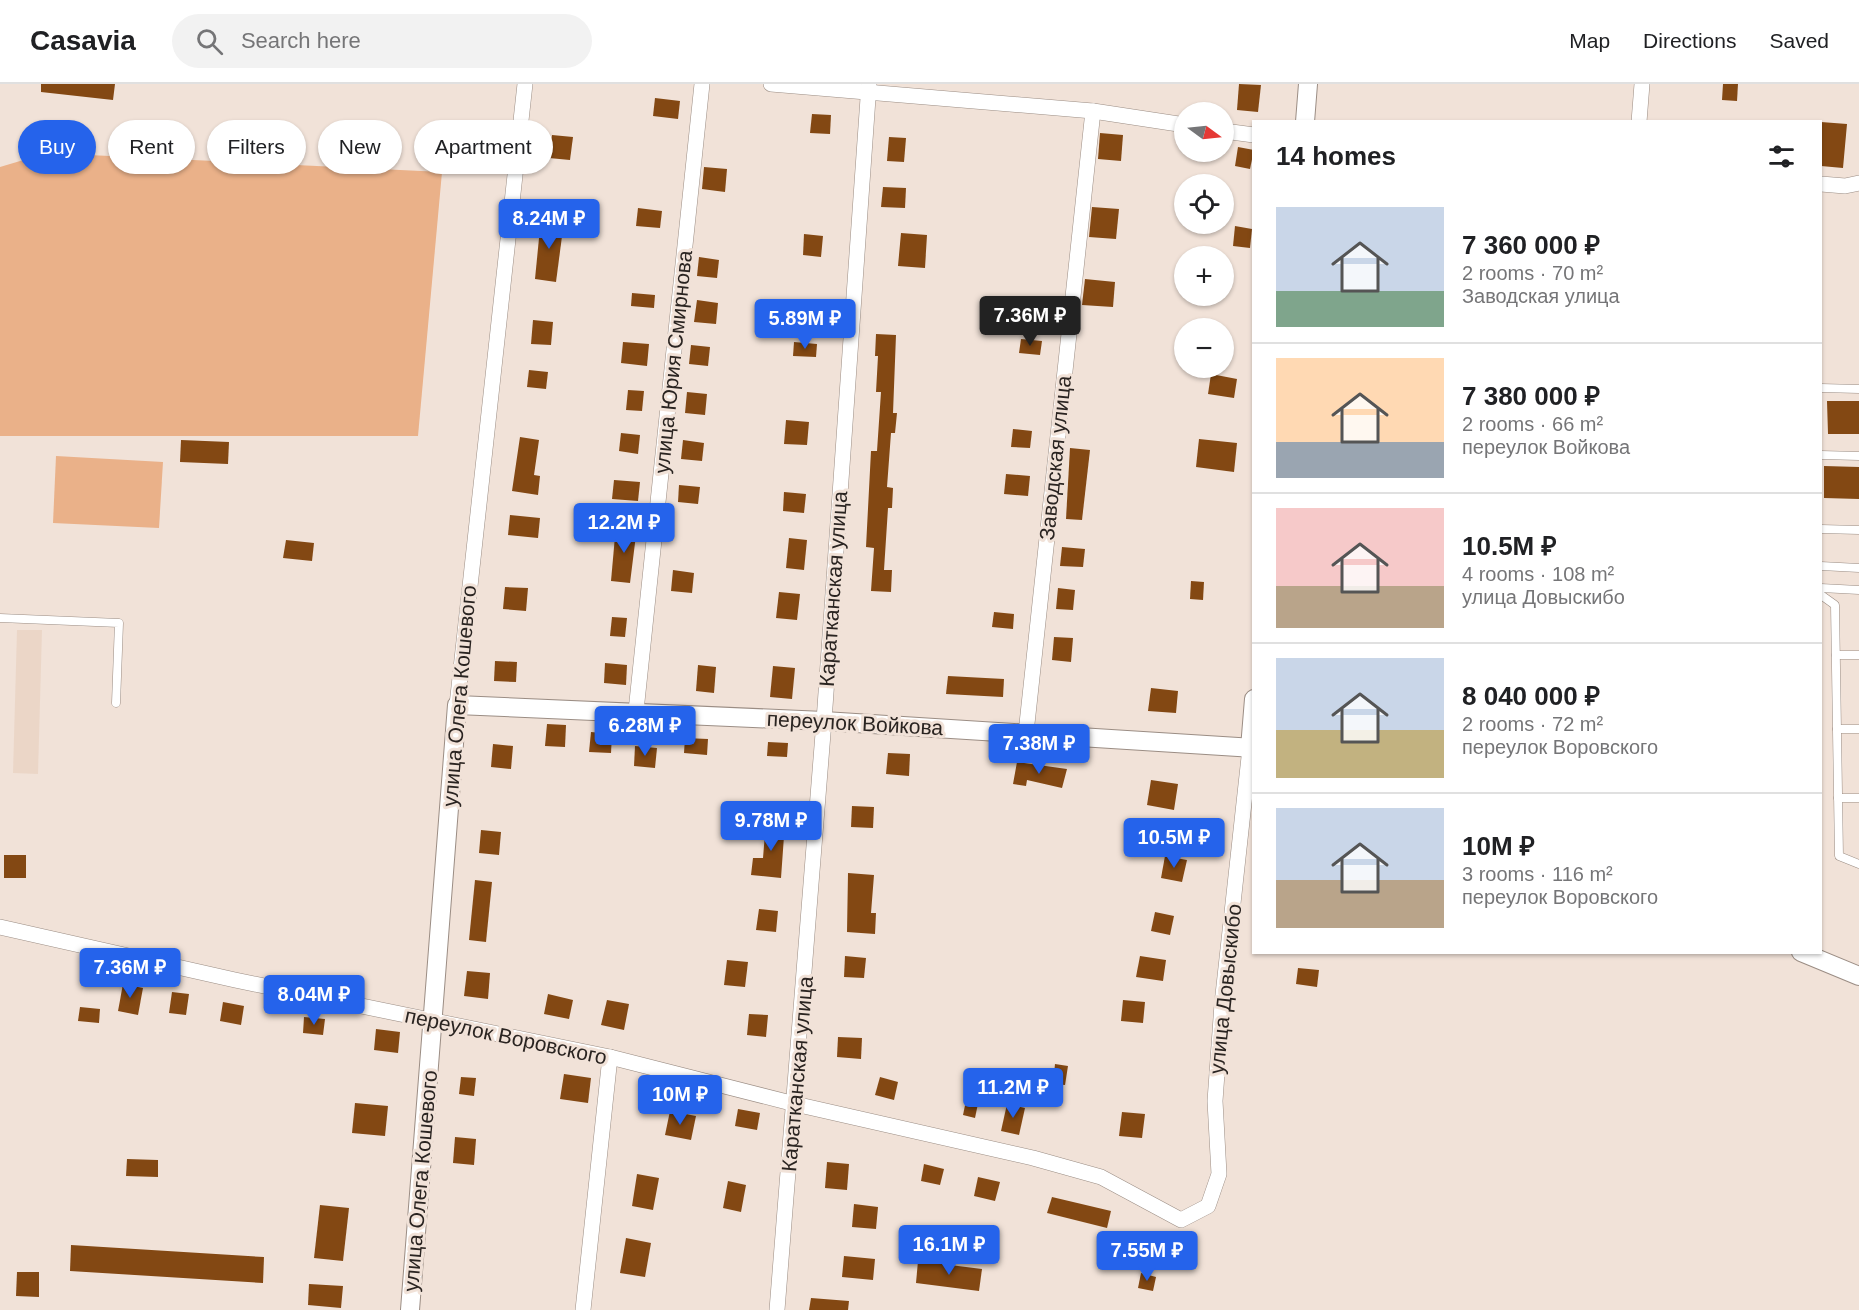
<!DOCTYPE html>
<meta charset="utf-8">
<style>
body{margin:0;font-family:Arial,sans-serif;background:#f2f2f2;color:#202124;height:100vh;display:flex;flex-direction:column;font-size:22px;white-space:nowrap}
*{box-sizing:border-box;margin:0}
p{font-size:20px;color:#757577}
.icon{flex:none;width:33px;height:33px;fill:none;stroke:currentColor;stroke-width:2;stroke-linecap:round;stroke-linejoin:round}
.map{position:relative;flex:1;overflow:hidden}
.sheet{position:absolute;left:1252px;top:36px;width:570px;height:834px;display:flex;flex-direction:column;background:#fff;border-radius:0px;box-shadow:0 2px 4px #0004}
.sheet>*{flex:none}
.guide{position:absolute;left:18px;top:36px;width:570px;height:54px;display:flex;gap:12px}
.needle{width:39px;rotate:105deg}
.buttons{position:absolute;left:1174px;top:18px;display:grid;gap:12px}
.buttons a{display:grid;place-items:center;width:60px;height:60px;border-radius:50%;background:#fff;box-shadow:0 2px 4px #0004;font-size:30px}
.price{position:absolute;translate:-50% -51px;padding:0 14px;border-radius:6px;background:#2563eb;color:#fff;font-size:20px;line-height:39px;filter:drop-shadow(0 2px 3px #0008)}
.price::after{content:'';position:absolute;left:50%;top:36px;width:18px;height:14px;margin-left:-9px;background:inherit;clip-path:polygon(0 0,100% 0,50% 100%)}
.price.selected{background:#222;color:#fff}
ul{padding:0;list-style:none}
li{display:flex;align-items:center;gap:18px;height:150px;padding:0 24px}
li+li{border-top:2px solid #e0e0e0}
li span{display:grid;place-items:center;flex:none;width:168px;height:120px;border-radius:0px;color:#555}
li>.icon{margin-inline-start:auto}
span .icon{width:72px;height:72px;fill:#fffc;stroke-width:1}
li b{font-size:26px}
h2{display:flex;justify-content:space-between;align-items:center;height:72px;padding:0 24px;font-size:26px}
.tag{padding:0 21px;border-radius:27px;background:#fff;box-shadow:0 2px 4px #0004;font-size:21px;line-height:54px}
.tag.selected{background:#2563eb;color:#fff}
header{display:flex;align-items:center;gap:36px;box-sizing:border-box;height:84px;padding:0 30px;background:#fff;border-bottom:2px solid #e0e0e0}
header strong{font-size:28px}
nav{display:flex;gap:33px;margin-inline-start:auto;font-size:21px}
.search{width:420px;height:54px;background:#f2f2f2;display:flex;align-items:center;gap:15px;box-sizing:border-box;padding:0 21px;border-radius:33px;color:#757577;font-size:22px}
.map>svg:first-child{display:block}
</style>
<header>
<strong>Casavia</strong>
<div class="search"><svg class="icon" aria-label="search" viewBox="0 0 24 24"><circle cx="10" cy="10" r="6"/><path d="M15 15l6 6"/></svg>Search here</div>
<nav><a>Map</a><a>Directions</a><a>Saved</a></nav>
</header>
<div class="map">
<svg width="1859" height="1226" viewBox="0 0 1859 1226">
<rect width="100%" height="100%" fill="#f1e2d8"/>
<path fill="#ebd6c7" d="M17,546H42L38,690L13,689Z"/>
<g fill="#eab189">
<path d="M47,69L442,88L418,352H0V83Z"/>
<path d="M56,372L163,378L159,444L53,439Z"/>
</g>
<g fill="#834813">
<path d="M41,0H115L113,16L41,8Z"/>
<path d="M1239,0L1261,1L1258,28L1237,26Z"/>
<path d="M1723,0H1738L1737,17L1722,16Z"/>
<path d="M655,14L680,17L678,35L653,32Z"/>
<path d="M812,30L831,31L830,50L810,49Z"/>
<path d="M1821,38L1847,40L1843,84L1821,82Z"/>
<path d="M1100,49L1123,51L1121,77L1098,75Z"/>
<path d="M552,51L573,53L570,76L549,74Z"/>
<path d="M889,53L906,54L904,78L887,77Z"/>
<path d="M1238,63L1254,66L1250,85L1235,82Z"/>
<path d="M704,83L727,85L725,108L702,105Z"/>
<path d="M883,103L906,104L905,124L881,123Z"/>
<path d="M1092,123L1119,125L1116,155L1089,153Z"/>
<path d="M638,124L662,127L660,144L636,142Z"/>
<path d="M541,134L564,137L556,198L535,195Z"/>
<path d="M1235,142L1252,145L1250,164L1233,162Z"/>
<path d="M901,149L927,151L925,184L898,182Z"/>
<path d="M804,150L823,152L821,173L803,171Z"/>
<path d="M699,173L719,176L717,194L697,192Z"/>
<path d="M1085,195L1115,198L1113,223L1082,221Z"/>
<path d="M632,209L655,211L654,224L631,222Z"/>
<path d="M697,216L718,219L716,240L694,238Z"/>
<path d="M800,222L820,223L819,236L799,235Z"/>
<path d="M533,236L553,238L551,261L531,260Z"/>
<path d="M876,250L896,251L893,329H897L895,349H891L887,403L893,404L892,424H888L884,486H892L891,508L871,507L874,464L866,463L871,367H877L881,308H876L878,272H875Z"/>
<path d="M1021,255L1042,257L1040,271L1019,269Z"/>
<path d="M623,258L649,260L647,282L621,279Z"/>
<path d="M794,258L817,260L816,273L793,272Z"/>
<path d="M691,261L710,263L708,282L689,280Z"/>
<path d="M529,286L548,288L546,305L527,303Z"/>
<path d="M1211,290L1237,295L1234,314L1208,310Z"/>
<path d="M628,306L644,307L642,327L626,326Z"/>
<path d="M687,308L707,310L705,331L685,329Z"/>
<path d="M1827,317H1859V350H1828Z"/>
<path d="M786,336L809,338L807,361L784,360Z"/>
<path d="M1013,345L1032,347L1030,364L1011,363Z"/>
<path d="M621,349L640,351L638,370L619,367Z"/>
<path d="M520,353L539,356L534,391L540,392L538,411L512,407Z"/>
<path d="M1199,355L1237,359L1234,388L1196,383Z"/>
<path d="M181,356L229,358L228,380L180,378Z"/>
<path d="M683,356L704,359L702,377L681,375Z"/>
<path d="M1070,364L1090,366L1082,436L1066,435Z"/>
<path d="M1824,382L1859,383V415L1824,414Z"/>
<path d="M1006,390L1030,392L1028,412L1004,410Z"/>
<path d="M614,396L640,398L638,417L612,415Z"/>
<path d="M679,401L700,403L698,420L678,418Z"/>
<path d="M784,408L806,410L804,429L783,427Z"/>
<path d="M510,431L540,434L538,454L508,451Z"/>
<path d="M616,441L637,443L630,499L611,497Z"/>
<path d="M789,454L807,456L804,486L786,484Z"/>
<path d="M286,456L314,459L312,477L283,474Z"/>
<path d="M1062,463L1085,465L1083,483L1060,482Z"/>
<path d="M673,486L694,489L692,509L671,507Z"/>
<path d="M1191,497L1204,498L1203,516L1190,515Z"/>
<path d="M505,503L528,504L526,527L503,525Z"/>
<path d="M1058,504L1075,506L1073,526L1056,525Z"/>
<path d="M779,508L800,510L797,536L776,534Z"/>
<path d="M994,528L1014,530L1013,545L992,543Z"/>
<path d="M612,533L627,534L625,553L610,552Z"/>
<path d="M1054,553L1073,554L1071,578L1052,576Z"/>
<path d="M495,577L517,578L516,598L494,597Z"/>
<path d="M605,579L627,581L626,601L604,599Z"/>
<path d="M698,581L716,583L714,609L696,607Z"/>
<path d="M773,582L795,584L792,615L770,613Z"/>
<path d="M948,592L1004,595L1003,613L946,610Z"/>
<path d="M1151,604L1178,607L1176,629L1148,627Z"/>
<path d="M547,640L566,641L565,663L545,662Z"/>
<path d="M591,648L612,650L611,669L589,668Z"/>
<path d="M685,654L708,655L707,671L684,669Z"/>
<path d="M768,658L788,659L787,673L767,672Z"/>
<path d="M493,660L513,662L511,685L491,683Z"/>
<path d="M635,662L657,664L655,684L634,682Z"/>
<path d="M888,669L910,670L909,692L886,690Z"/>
<path d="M1017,678L1067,685L1062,704L1027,696L1026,702L1013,700Z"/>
<path d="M1151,696L1178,700L1174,726L1147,721Z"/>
<path d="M852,722L874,723L873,744L851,743Z"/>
<path d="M766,737L785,738L781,794L751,791L753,774H763Z"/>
<path d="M481,746L501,748L499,771L479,769Z"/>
<rect x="4" y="771" width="22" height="23"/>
<path d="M1165,772L1187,776L1182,798L1161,794Z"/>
<path d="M848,789L874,791L871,829H876L875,850L847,848Z"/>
<path d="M475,796L492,798L486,858L469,856Z"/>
<path d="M759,825L778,827L776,848L756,846Z"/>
<path d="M1155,828L1174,832L1170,851L1151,847Z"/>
<path d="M845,872L866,874L864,894L844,893Z"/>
<path d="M1140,872L1166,876L1163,897L1136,893Z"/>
<path d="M727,876L748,878L745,903L724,901Z"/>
<path d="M1298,884L1319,886L1317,903L1296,900Z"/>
<path d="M467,887L490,889L488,915L464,912Z"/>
<path d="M123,900L143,904L138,931L118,927Z"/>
<path d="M172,908L189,910L186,931L169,929Z"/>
<path d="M548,910L573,916L569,935L544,930Z"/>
<path d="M607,916L629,920L624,946L601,941Z"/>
<path d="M1123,916L1145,918L1143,939L1121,937Z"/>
<path d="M223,918L244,922L241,941L220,937Z"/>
<path d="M80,923L100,925L99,939L78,937Z"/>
<path d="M749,930L768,931L766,953L747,951Z"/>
<path d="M304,933L325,935L323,951L303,949Z"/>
<path d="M376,945L400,948L398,969L374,966Z"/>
<path d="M838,953L862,954L861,975L837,973Z"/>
<path d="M1055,980L1068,982L1065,1001L1053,1000Z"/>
<path d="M564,990L591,994L588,1019L560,1015Z"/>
<path d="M461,993L476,994L474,1012L459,1010Z"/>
<path d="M880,993L898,998L894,1016L875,1011Z"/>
<path d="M968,1007L980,1010L975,1034L963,1031Z"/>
<path d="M355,1019L388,1022L385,1052L352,1049Z"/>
<path d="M1007,1020L1025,1024L1019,1051L1001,1047Z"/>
<path d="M738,1025L760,1029L757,1046L735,1042Z"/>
<path d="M670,1027L696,1032L691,1056L665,1051Z"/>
<path d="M1122,1028L1145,1030L1142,1054L1119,1052Z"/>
<path d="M455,1053L476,1055L474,1081L453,1079Z"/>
<path d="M127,1075L158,1076V1093L126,1092Z"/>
<path d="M827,1078L849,1080L847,1106L825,1104Z"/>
<path d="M924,1080L944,1085L940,1101L921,1097Z"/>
<path d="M637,1090L659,1094L653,1126L632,1122Z"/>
<path d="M978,1093L1000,1098L995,1117L974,1112Z"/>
<path d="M728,1097L746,1101L741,1128L723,1124Z"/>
<path d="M1052,1113L1111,1127L1107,1144L1047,1129Z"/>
<path d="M854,1120L878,1123L876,1145L852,1143Z"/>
<path d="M320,1121L349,1124L343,1177L314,1174Z"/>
<path d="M626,1154L651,1159L645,1193L620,1189Z"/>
<path d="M71,1161L264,1173L263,1199L70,1187Z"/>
<path d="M844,1172L875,1175L873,1196L842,1193Z"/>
<path d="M918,1177L982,1185L979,1207L916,1199Z"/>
<path d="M17,1188H39V1213L16,1212Z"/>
<path d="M1141,1189L1156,1193L1153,1207L1138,1204Z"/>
<path d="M309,1200L343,1202L341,1224L308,1221Z"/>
<path d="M811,1214L849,1217L848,1226H809Z"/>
</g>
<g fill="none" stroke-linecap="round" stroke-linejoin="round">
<g stroke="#9b8d84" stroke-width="9">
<g id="service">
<path d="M1821,304L1859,305"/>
<path d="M1821,371L1859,372"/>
<path d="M1821,445L1859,446"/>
<path d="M1821,482L1859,484"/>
<path d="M1821,504L1859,506"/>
<path d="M1821,511L1835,521L1839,772L1859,780"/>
<path d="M0,534L119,539L116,619"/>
<path d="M1836,571H1859"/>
<path d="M1837,645H1859"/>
<path d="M1838,714H1859"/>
</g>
</g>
<g stroke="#9b8d84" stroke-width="16">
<g id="minor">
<path d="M771,0L1093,27L1185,41"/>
<path d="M1639,38L1642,0"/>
<path d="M1224,47L1254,51"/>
<path d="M1821,100L1845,102L1859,99"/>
<path d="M457,621L525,0"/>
<path d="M636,627L702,0"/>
<path d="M1026,649L1093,27"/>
<path d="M0,843L235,896L610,973L795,1020L1033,1074L1101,1093L1181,1136L1208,1122L1219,1090L1215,1017L1222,920L1250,664"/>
<path d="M583,1226L610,973"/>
<path d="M777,1226L824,637L869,0"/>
</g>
</g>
<g stroke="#9b8d84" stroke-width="20">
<g id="tertiary">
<path d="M1305,38L1308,0"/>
<path d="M1250,664L1254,615"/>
<path d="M1801,868L1859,892"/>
<path d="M410,1226L457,621L824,637L1254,664"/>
</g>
</g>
<use href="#service" stroke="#fff" stroke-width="8"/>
<use href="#minor" stroke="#fff" stroke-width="15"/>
<use href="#tertiary" stroke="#fff" stroke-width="18"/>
</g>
<g text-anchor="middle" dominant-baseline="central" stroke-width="6" stroke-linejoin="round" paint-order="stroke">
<g font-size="21" fill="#2a2421" stroke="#f1e2d8">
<text transform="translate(673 278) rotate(-84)">улица Юрия Смирнова</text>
<text transform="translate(1055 374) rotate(-84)">Заводская улица</text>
<text transform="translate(833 505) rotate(-86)">Каратканская улица</text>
<text transform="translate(459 612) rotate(-85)">улица Олега Кошевого</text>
<text transform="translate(855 639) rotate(3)">переулок Войкова</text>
<text transform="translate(1225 905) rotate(-84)">улица Довыскибо</text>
<text transform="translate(506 952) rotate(12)">переулок Воровского</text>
<text transform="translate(797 990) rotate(-85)">Каратканская улица</text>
<text transform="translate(420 1097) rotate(-85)">улица Олега Кошевого</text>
</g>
</g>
</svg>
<div class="buttons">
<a><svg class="needle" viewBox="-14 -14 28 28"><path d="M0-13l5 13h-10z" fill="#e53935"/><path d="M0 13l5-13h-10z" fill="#757577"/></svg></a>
<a><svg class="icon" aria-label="locate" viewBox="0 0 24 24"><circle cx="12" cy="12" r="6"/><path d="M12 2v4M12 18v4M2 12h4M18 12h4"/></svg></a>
<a>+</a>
<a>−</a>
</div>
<b class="price" style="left:549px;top:166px">8.24M ₽</b>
<b class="price selected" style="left:1030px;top:263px">7.36M ₽</b>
<b class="price" style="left:805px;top:266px">5.89M ₽</b>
<b class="price" style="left:624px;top:470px">12.2M ₽</b>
<b class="price" style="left:645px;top:673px">6.28M ₽</b>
<b class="price" style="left:1039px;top:691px">7.38M ₽</b>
<b class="price" style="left:771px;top:768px">9.78M ₽</b>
<b class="price" style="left:1174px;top:785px">10.5M ₽</b>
<b class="price" style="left:130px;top:915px">7.36M ₽</b>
<b class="price" style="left:314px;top:942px">8.04M ₽</b>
<b class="price" style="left:1013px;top:1035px">11.2M ₽</b>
<b class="price" style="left:680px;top:1042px">10M ₽</b>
<b class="price" style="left:949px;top:1192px">16.1M ₽</b>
<b class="price" style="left:1147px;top:1198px">7.55M ₽</b>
<div class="guide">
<a class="tag selected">Buy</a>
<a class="tag">Rent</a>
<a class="tag">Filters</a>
<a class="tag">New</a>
<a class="tag">Apartment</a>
</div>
<section class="sheet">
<h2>14 homes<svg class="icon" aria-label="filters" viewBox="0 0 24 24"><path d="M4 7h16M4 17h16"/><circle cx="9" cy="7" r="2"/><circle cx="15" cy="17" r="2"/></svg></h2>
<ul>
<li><span style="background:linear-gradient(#c9d6e8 70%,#7fa58c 0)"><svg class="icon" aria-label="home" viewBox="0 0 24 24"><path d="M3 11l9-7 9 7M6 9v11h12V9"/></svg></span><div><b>7 360 000 ₽</b><p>2 rooms · 70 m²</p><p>Заводская улица</p></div></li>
<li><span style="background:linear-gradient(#ffd9b3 70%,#9aa5b1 0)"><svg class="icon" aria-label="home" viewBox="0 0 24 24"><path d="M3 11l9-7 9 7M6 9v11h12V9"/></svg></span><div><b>7 380 000 ₽</b><p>2 rooms · 66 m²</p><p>переулок Войкова</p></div></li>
<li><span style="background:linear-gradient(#f6c9c9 65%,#b9a48a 0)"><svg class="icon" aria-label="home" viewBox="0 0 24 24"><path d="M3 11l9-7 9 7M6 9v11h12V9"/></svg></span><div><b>10.5M ₽</b><p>4 rooms · 108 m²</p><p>улица Довыскибо</p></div></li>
<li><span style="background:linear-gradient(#c9d6e8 60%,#c2b280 0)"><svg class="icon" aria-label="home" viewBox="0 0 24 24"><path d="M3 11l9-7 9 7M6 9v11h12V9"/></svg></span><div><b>8 040 000 ₽</b><p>2 rooms · 72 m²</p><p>переулок Воровского</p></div></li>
<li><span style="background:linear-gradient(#c9d6e8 60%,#b9a48a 0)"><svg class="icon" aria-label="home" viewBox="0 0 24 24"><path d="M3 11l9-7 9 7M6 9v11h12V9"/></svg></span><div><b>10M ₽</b><p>3 rooms · 116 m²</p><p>переулок Воровского</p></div></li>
</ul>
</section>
</div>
